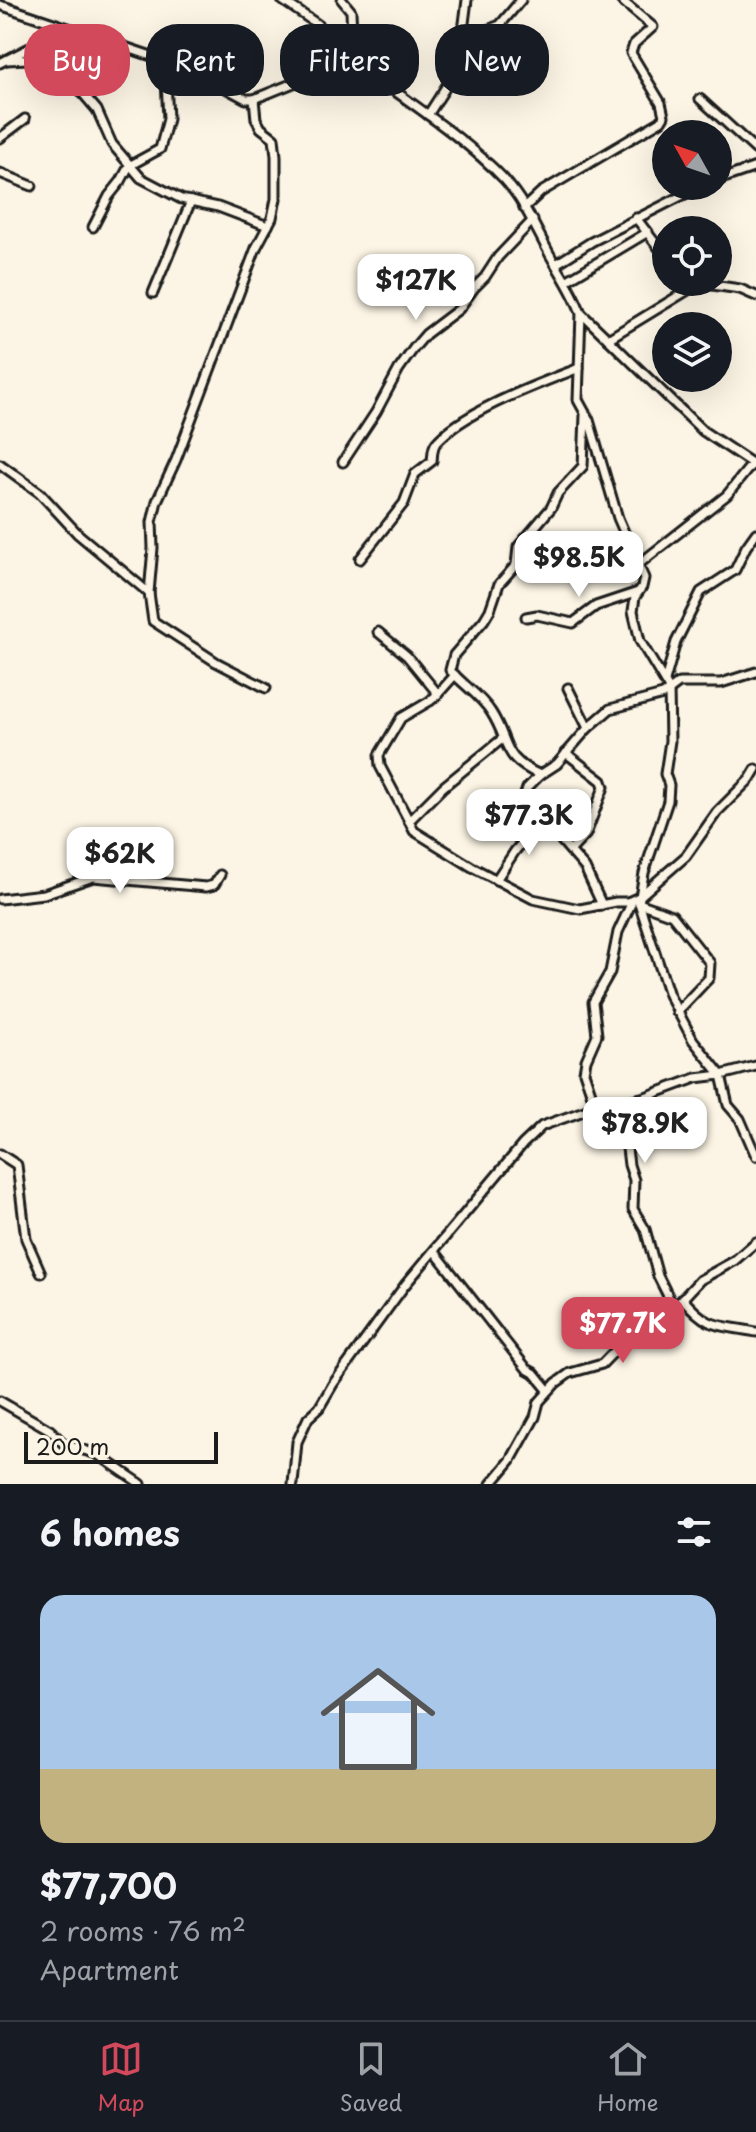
<!DOCTYPE html>
<meta charset="utf-8">
<style>
body{margin:0;font-family:"Playpen Sans",sans-serif;background:#242831;color:#f1f3f6;height:100vh;display:flex;flex-direction:column;font-size:30px;white-space:nowrap}
*{box-sizing:border-box;margin:0}
p{font-size:26px;color:#9ea1a6}
.icon{flex:none;width:44px;height:44px;fill:none;stroke:currentColor;stroke-width:2;stroke-linecap:round;stroke-linejoin:round}
.map{position:relative;height:1484px;overflow:hidden}
.panel{display:flex;flex-direction:column;background:#171b24;flex:1}
.panel>*{flex:none}
.top-card{position:absolute;left:24px;top:24px;width:708px;height:72px;display:flex;gap:16px}
.needle{width:52px;rotate:310deg}
.tools{position:absolute;left:652px;top:120px;display:grid;gap:16px}
.tools a{display:grid;place-items:center;width:80px;height:80px;border-radius:50%;background:#171b24;box-shadow:0 8px 32px #0002;font-size:40px}
.scale{position:absolute;left:24px;bottom:20px;width:194px;box-sizing:border-box;padding-left:8px;border:4px solid #1c1c1c;border-top:0;font-size:22px;line-height:28px;white-space:nowrap;color:#1c1c1c;-webkit-text-stroke:6px #fcf5e5;paint-order:stroke}
.price{position:absolute;translate:-50% -68px;padding:0 18px;border-radius:16px;background:#fff;color:#222;font-size:26px;line-height:52px;filter:drop-shadow(0 2px 4px #0008)}
.price::after{content:'';position:absolute;left:50%;top:48px;width:24px;height:18px;margin-left:-12px;background:inherit;clip-path:polygon(0 0,100% 0,50% 100%)}
.price.selected{background:#d1495b;color:#fff}
ul{padding:0;list-style:none}
li{display:grid;align-content:center;gap:16px;height:424px;padding:0 40px}
li+li{border-top:2px solid #363941}
li span{display:grid;place-items:center;height:248px;border-radius:24px;color:#555}
li>.icon{margin-inline-start:auto}
span .icon{width:144px;height:144px;fill:#fffc;stroke-width:1}
li b{font-size:34px}
h2{display:flex;justify-content:space-between;align-items:center;height:96px;padding:0 40px;font-size:34px}
.chip{padding:0 28px;border-radius:32px;background:#171b24;box-shadow:0 8px 32px #0002;font-size:28px;line-height:72px}
.chip.selected{background:#d1495b;color:#fff}
.menu{display:flex;justify-content:space-around;align-items:center;height:112px;border-top:2px solid #363941;background:#171b24;font-size:22px;color:#9ea1a6}
.menu a{display:grid;justify-items:center;gap:4px}
.menu .selected{color:#d1495b}
.map>svg:first-child{display:block}
</style>
<div class="map">
<svg width="756" height="1484" viewBox="0 0 756 1484">
<rect width="100%" height="100%" fill="#fcf5e5"/>
<filter id="ink" filterUnits="userSpaceOnUse"><feTurbulence type="fractalNoise" baseFrequency=".0125" numOctaves="2"/><feDisplacementMap in="SourceGraphic" scale="16" xChannelSelector="R" yChannelSelector="G"/><feConvolveMatrix kernelMatrix="1 2 1 2 8 2 1 2 1" color-interpolation-filters="sRGB"/></filter>
<g filter="url(#ink)">
<g fill="none" stroke-linecap="round" stroke-linejoin="round">
<g stroke="#1c1c1c" stroke-width="13">
<g id="minor">
<path d="M282,0L317,24L347,57"/>
<path d="M342,0L351,11L353,60C403,99 460,133 504,179C524,201 535,227 549,253C560,273 573,291 581,313L703,431L756,466"/>
<path d="M0,5L190,69L246,99H254L311,76L343,56"/>
<path d="M47,38L45,51L48,58"/>
<path d="M463,39L500,25L521,0"/>
<path d="M7,60L48,58L74,83L97,110L112,144L141,178L181,199L218,207L268,226"/>
<path d="M0,63L39,43L60,26"/>
<path d="M700,99L756,150"/>
<path d="M428,115L449,82L460,54L467,0"/>
<path d="M0,138L25,119"/>
<path d="M0,173L32,186"/>
<path d="M718,180L756,167"/>
<path d="M524,208L541,192L661,121L664,116L661,103L631,53L634,44L653,27L621,0"/>
<path d="M636,218L666,257"/>
<path d="M93,227L109,196L121,181L129,166L160,149L168,119L165,61"/>
<path d="M556,264L591,242L701,186"/>
<path d="M566,281L648,232"/>
<path d="M692,282L740,289L756,296"/>
<path d="M153,293L191,201"/>
<path d="M581,313L578,400L589,420L618,518L644,578L642,587L635,597L633,611L640,641L669,689L670,741L665,774L669,785L668,801L644,873L639,903L669,995L693,1040L721,1075L728,1105L740,1119L756,1156"/>
<path d="M608,339L698,284"/>
<path d="M585,415L583,466L558,493L551,508L518,547L516,565L499,584L490,610L484,620L454,655L450,670C462,684 481,696 491,712C511,743 500,757 540,775L557,764L588,728L610,709L663,695L679,683H721L756,672"/>
<path d="M343,462L376,412L399,369L414,348L426,334L459,309L474,288L485,277L498,257L533,220"/>
<path d="M0,464L40,493L78,534L149,593L153,621L216,662L266,688"/>
<path d="M360,559L404,503L415,474L432,461C433,454 432,448 436,443C463,411 541,383 579,368"/>
<path d="M639,564L727,495L752,464"/>
<path d="M149,593L153,548L152,522L157,501L176,460L256,248L272,218L276,199V156L274,138L261,128L256,119L254,99"/>
<path d="M526,617L537,615L573,623L596,606L638,592"/>
<path d="M378,632L407,656L438,694L430,701L401,718L379,755L380,766L409,821L443,787L502,739"/>
<path d="M665,681L676,642L701,592L735,570L746,547L756,533"/>
<path d="M568,688L588,728"/>
<path d="M438,694L455,675"/>
<path d="M566,753L602,781L604,787L586,834L571,850"/>
<path d="M540,775L527,788L524,797L585,868L602,905"/>
<path d="M409,821L414,831L472,867L533,899L580,909L616,902H628"/>
<path d="M496,880L515,851L542,819"/>
<path d="M0,899L44,894L93,877L206,887L214,885L220,875"/>
<path d="M639,903L672,915L710,963L709,978L677,1012"/>
<path d="M601,1107L592,1096L584,1072L586,1060L597,1035L593,1002L610,972L618,932L631,904L628,902L639,897L686,856L717,812L750,779L756,769"/>
<path d="M600,1108L645,1097L696,1078L721,1075L756,1066"/>
<path d="M0,1154L17,1165L26,1239L41,1273"/>
<path d="M435,1252L527,1369L534,1373L548,1390"/>
<path d="M683,1299C710,1331 719,1324 756,1332"/>
<path d="M0,1401L50,1430L64,1444L97,1454L141,1484"/>
<path d="M293,1484L297,1442L308,1418L319,1408L333,1384L405,1285L523,1144L542,1126L595,1107L611,1115L625,1132L629,1165L634,1180L633,1209L645,1229L658,1276L674,1308"/>
<path d="M491,1484L511,1460L535,1417L539,1402L556,1383L570,1373L602,1364L632,1333L674,1308L700,1280L734,1261L756,1242"/>
</g>
</g>
<use href="#minor" stroke="#fcf5e5" stroke-width="7"/>
</g>
</g>
</svg>
<div class="tools">
<a><svg class="needle" viewBox="-14 -14 28 28"><path d="M0-13l5 13h-10z" fill="#e53935"/><path d="M0 13l5-13h-10z" fill="#9ea1a6"/></svg></a>
<a><svg class="icon" aria-label="locate" viewBox="0 0 24 24"><circle cx="12" cy="12" r="6"/><path d="M12 2v4M12 18v4M2 12h4M18 12h4"/></svg></a>
<a><svg class="icon" aria-label="layers" viewBox="0 0 24 24"><path d="M12 4l9 5-9 5-9-5zM3 14l9 5 9-5"/></svg></a>
</div>
<div class="scale">200 m</div>
<b class="price" style="left:416px;top:322px">$127K</b>
<b class="price" style="left:579px;top:599px">$98.5K</b>
<b class="price" style="left:529px;top:857px">$77.3K</b>
<b class="price" style="left:120px;top:895px">$62K</b>
<b class="price" style="left:645px;top:1165px">$78.9K</b>
<b class="price selected" style="left:623px;top:1365px">$77.7K</b>
<div class="top-card">
<a class="chip selected">Buy</a>
<a class="chip">Rent</a>
<a class="chip">Filters</a>
<a class="chip">New</a>
</div>
</div>
<section class="panel">
<h2>6 homes<svg class="icon" aria-label="filters" viewBox="0 0 24 24"><path d="M4 7h16M4 17h16"/><circle cx="9" cy="7" r="2"/><circle cx="15" cy="17" r="2"/></svg></h2>
<ul>
<li><span style="background:linear-gradient(#a9c7e8 70%,#c2b280 0)"><svg class="icon" aria-label="home" viewBox="0 0 24 24"><path d="M3 11l9-7 9 7M6 9v11h12V9"/></svg></span><div><b>$77,700</b><p>2 rooms · 76 m²</p><p>Apartment</p></div></li>
</ul>
</section>
<nav class="menu">
<a class="selected"><svg class="icon" aria-label="map" viewBox="0 0 24 24"><path d="M3 6l6-2 6 2 6-2v14l-6 2-6-2-6 2zM9 4v14M15 6v14"/></svg>Map</a>
<a><svg class="icon" aria-label="saved" viewBox="0 0 24 24"><path d="M7 4h10v16l-5-4-5 4z"/></svg>Saved</a>
<a><svg class="icon" aria-label="home" viewBox="0 0 24 24"><path d="M3 11l9-7 9 7M6 9v11h12V9"/></svg>Home</a>
</nav>
